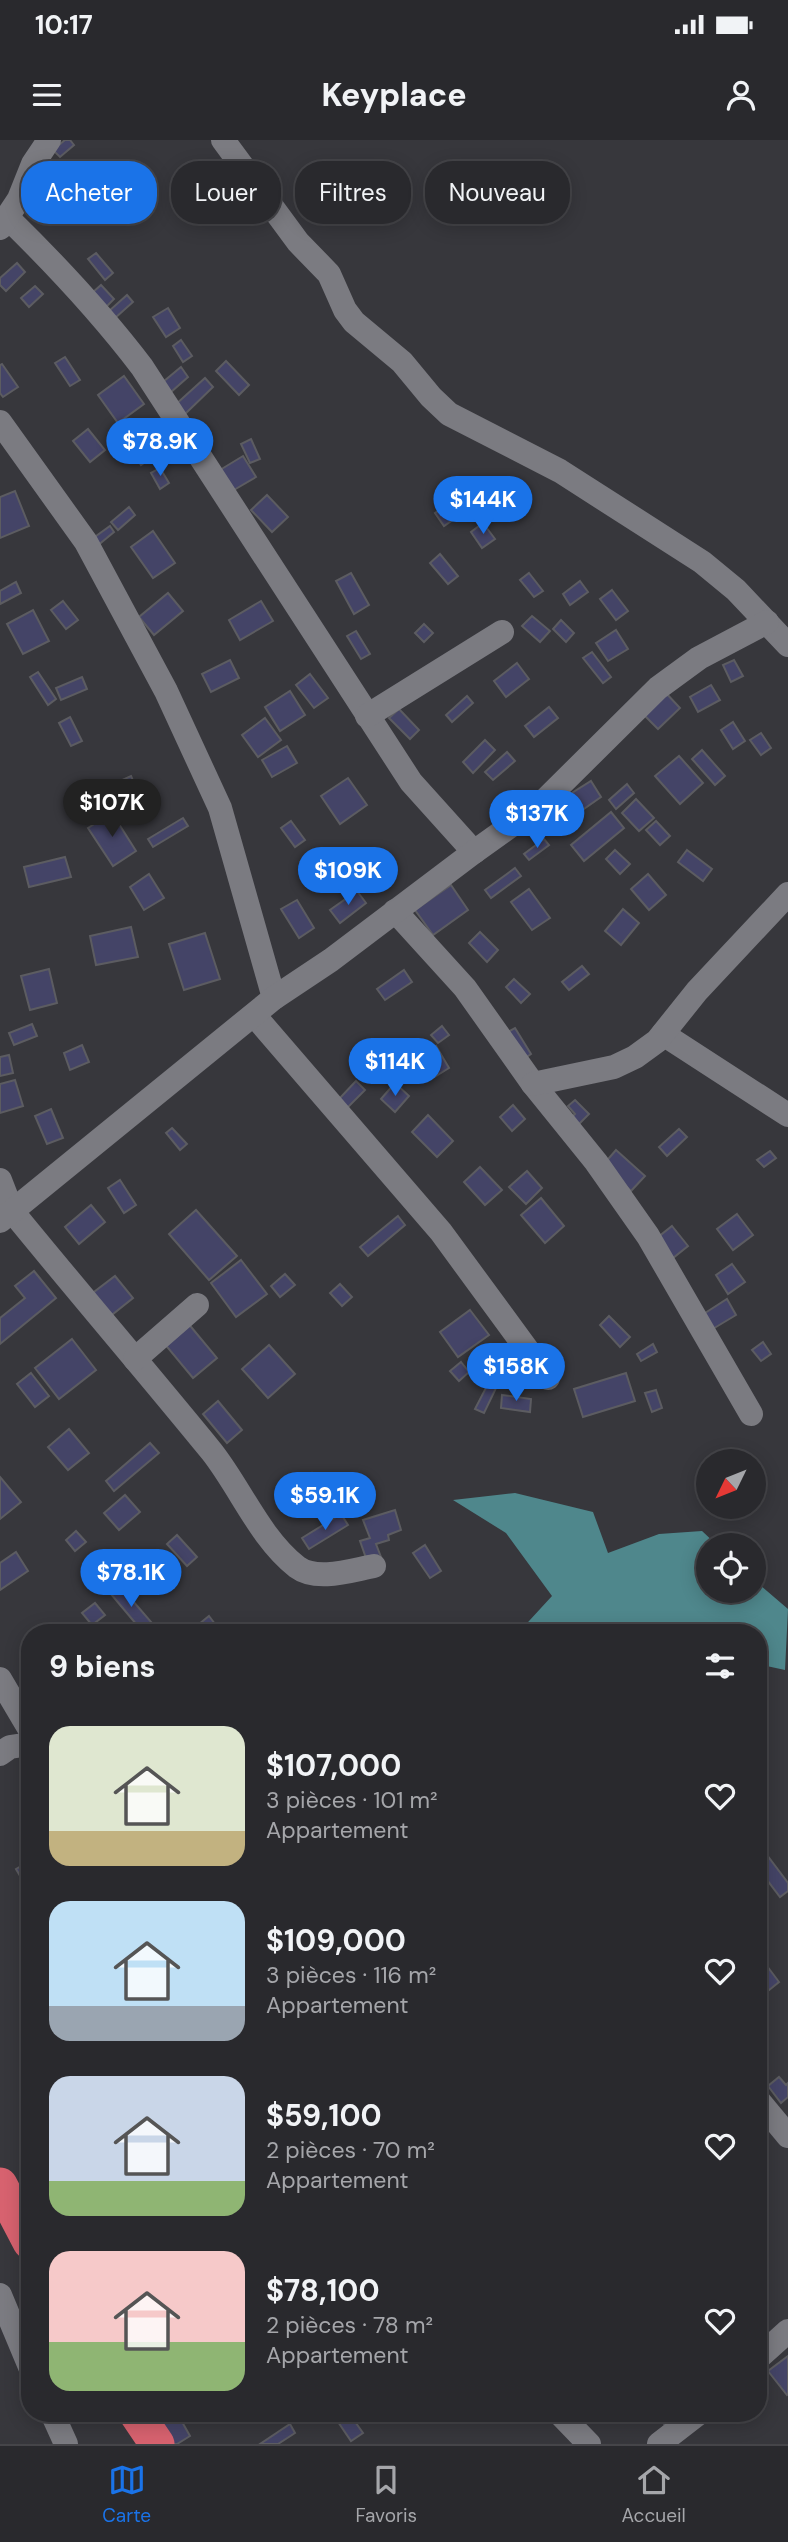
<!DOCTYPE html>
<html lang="fr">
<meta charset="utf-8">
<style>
body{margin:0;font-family:"DM Sans",sans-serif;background:#313135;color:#f1f3f6;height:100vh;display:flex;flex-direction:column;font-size:26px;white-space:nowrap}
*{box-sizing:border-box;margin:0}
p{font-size:23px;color:#a5a6aa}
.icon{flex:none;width:38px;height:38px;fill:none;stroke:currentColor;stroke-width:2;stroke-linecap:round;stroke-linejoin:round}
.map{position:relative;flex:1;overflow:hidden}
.details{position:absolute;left:21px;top:1484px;width:746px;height:798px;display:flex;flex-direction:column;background:#29292d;border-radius:28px;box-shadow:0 4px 18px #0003,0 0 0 2px #454549}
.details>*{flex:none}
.banner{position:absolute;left:21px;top:21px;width:747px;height:63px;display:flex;gap:14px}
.needle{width:46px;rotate:227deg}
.fabs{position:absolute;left:696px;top:1309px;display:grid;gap:14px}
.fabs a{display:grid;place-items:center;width:70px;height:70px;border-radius:50%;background:#29292d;box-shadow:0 4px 18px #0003,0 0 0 2px #454549;font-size:35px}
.price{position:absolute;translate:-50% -60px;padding:0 16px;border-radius:24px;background:#1a73e8;color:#fff;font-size:23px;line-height:46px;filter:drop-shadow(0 2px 4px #0008)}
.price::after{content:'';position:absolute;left:50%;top:42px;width:21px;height:16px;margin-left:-10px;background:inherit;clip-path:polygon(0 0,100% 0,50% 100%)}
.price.on{background:#222;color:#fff}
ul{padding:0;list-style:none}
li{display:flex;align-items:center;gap:21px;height:175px;padding:0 28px}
li span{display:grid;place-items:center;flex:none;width:196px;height:140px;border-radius:21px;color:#555}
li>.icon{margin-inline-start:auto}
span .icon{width:84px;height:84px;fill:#fffc;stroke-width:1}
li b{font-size:30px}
h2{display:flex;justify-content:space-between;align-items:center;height:84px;padding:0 28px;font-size:30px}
.tag{padding:0 24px;border-radius:28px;background:#29292d;box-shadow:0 4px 18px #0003,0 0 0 2px #454549;font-size:24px;line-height:63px}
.tag.on{background:#1a73e8;color:#fff}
.status{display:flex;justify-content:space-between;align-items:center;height:49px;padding:0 35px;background:#29292d;direction:ltr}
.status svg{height:19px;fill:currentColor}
header{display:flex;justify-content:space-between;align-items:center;height:91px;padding:0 28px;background:#29292d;font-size:32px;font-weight:800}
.tab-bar{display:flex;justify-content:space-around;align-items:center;height:98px;border-top:2px solid #454549;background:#29292d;font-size:19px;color:#a5a6aa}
.tab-bar a{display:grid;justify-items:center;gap:4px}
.tab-bar .on{color:#1a73e8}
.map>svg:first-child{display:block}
</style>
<div class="status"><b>10:17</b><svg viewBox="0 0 49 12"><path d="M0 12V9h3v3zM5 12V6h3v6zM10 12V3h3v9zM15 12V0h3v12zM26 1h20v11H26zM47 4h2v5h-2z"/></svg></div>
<header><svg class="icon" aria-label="menu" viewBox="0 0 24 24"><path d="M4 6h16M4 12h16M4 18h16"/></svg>Keyplace<svg class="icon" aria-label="person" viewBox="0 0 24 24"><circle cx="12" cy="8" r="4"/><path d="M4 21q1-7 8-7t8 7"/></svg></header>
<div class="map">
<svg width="788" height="2304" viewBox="0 0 788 2304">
<rect width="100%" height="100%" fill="#37373c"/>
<path fill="#4f878c" d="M515,1353L593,1372L608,1413L659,1394L702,1391L717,1405H709V1451H754V1440L788,1469L785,1530L758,1524V1493H518L552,1456L506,1393L453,1360Z"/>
<g fill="#444467" stroke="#5c5c61" stroke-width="2">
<path d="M65,0H70L74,5L60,17L53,10Z"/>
<path d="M96,113L113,133L105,140L88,119Z"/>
<path d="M17,123L25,132L6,151L0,145V138Z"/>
<path d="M101,145L114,159L106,167L92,153Z"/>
<path d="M35,146L43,154L29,167L21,158Z"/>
<path d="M127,155L133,162L115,178L109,171Z"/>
<path d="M168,168L180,188L166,197L153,177Z"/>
<path d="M181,200L192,216L183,222L173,206Z"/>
<path d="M65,217L80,240L70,246L55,223Z"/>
<path d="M226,221L249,245L239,255L216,231Z"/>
<path d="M2,224L18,247L3,257L0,253V225Z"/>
<path d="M181,227L188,237L171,252L163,242Z"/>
<path d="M124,236L144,264L118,283L98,255Z"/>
<path d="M205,238L213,247L184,275L175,265Z"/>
<path d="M132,282L146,298L128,314L114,298Z"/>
<path d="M88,289L105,310L90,322L73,301Z"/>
<path d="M158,297L166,307L141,325L134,314Z"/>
<path d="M251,299L260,319L250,323L241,304Z"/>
<path d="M243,316L256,337L227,354L215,333Z"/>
<path d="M160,328L169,343L160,349L151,333Z"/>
<path d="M486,340L492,348L472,362L466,353Z"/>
<path d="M15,351L29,386L0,398V357Z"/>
<path d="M267,355L288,377L272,392L251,370Z"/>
<path d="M461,355L470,368L444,386L435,373Z"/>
<path d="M129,367L135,375L118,390L111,382Z"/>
<path d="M483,383L495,399L482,408L471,392Z"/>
<path d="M110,386L114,392L97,406L92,399Z"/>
<path d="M153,391L175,423L153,438L131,407Z"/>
<path d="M440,414L458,436L448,444L430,423Z"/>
<path d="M351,433L369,465L354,474L336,441Z"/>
<path d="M529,433L543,451L534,457L520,440Z"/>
<path d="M580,441L588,452L570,465L563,454Z"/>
<path d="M16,442L21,453L0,464V451Z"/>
<path d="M612,450L628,471L616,480L600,459Z"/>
<path d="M168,453L183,471L154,495L139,477Z"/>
<path d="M63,461L78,480L66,489L51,470Z"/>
<path d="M261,461L273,481L240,500L229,480Z"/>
<path d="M33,470L49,501L23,514L7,484Z"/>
<path d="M532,476L550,491L540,502L522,486Z"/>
<path d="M561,480L574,493L566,502L553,489Z"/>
<path d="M424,484L433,493L424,502L415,493Z"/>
<path d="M616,490L628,509L608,521L596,503Z"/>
<path d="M356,491L370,514L361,519L347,496Z"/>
<path d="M592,512L611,537L603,543L583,518Z"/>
<path d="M230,520L239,538L211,552L202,534Z"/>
<path d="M734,520L743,536L731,542L723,525Z"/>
<path d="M517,523L529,539L506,557L494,541Z"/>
<path d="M38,532L56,559L48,565L30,537Z"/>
<path d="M310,534L328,558L314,568L296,545Z"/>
<path d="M82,537L87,549L61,560L56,548Z"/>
<path d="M711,545L720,560L698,572L690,557Z"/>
<path d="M290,551L305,575L280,591L265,567Z"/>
<path d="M664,551L680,568L658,589L642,573Z"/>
<path d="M467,556L473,563L452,582L446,575Z"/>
<path d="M549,567L558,578L534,597L525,586Z"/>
<path d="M399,569L419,590L410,599L389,578Z"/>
<path d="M70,577L82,601L71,606L59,583Z"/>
<path d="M265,578L281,600L258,617L242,595Z"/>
<path d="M733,582L745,601L733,609L721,590Z"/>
<path d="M761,593L771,608L761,615L750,600Z"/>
<path d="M485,600L495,610L473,633L463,622Z"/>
<path d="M287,606L297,623L272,637L262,620Z"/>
<path d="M702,610L725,636L715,645L692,619Z"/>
<path d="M507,612L515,621L493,640L485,632Z"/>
<path d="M679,616L703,643L680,664L655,636Z"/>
<path d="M131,636L136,648L116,657L111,645Z"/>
<path d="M348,638L367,665L340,684L321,656Z"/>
<path d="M591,641L601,657L578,673L567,656Z"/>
<path d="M627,644L634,653L616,669L609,660Z"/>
<path d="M636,659L654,678L639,691L622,673Z"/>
<path d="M611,672L624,688L584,721L571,705Z"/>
<path d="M112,673L136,711L113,726L88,688Z"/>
<path d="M183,678L188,686L153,707L148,699Z"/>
<path d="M291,681L305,700L295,707L281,688Z"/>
<path d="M656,681L670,696L660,705L646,690Z"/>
<path d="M544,699L549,705L529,720L524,714Z"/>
<path d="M615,710L630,724L620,734L606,719Z"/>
<path d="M687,710L712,729L703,741L678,722Z"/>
<path d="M65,717L71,737L29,747L24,727Z"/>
<path d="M515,728L521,736L491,758L485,750Z"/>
<path d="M149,734L164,758L144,770L130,747Z"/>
<path d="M648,734L666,755L649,770L631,749Z"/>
<path d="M451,745L468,770L433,795L415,770Z"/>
<path d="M529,749L550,778L532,790L511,762Z"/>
<path d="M357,751L366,763L340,783L330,770Z"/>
<path d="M297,760L314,788L299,798L281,769Z"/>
<path d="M623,769L639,783L621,805L605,791Z"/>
<path d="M131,787L138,817L96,825L90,796Z"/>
<path d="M480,792L498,810L487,822L469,803Z"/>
<path d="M205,793L220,839L184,850L169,804Z"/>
<path d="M582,826L589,834L569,850L562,842Z"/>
<path d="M49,829L57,863L30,870L21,836Z"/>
<path d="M404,830L412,842L385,860L377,849Z"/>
<path d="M514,839L530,854L521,863L506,847Z"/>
<path d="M32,884L37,896L14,905L9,893Z"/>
<path d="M442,886L449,895L438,903L431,895Z"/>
<path d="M515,888L531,914L521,921L504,894Z"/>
<path d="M82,905L89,922L70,930L64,913Z"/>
<path d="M436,906L449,928L431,939L418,917Z"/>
<path d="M9,915L13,933L0,936V917Z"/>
<path d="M15,940L23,966L0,973V944Z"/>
<path d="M356,941L365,950L347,968L339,959Z"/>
<path d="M395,943L409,956L395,972L381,959Z"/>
<path d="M575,960L589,974L577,986L570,979L575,974L568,966Z"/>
<path d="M513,965L525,979L512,991L500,977Z"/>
<path d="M51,969L63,998L47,1004L35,976Z"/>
<path d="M428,975L453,1001L437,1017L412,992Z"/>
<path d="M172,988L187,1004L180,1010L166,993Z"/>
<path d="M679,989L687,997L667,1016L659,1007Z"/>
<path d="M616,1010L645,1036L631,1051L603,1025Z"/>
<path d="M770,1011L776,1018L764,1027L757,1020Z"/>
<path d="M480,1027L502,1050L485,1065L464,1042Z"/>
<path d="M527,1031L542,1048L526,1064L509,1047Z"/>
<path d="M120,1040L136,1065L124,1073L108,1048Z"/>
<path d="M541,1058L564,1086L545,1103L521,1075Z"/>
<path d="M91,1065L105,1082L79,1104L65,1087Z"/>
<path d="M196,1070L237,1116L209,1140L169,1094Z"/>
<path d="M737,1074L753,1095L733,1110L717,1089Z"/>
<path d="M398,1076L405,1085L368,1116L360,1107Z"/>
<path d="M672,1086L688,1106L673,1118L657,1098Z"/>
<path d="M241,1120L267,1154L236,1177L211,1143Z"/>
<path d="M732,1124L745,1142L728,1154L716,1135Z"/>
<path d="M34,1131L56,1158L0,1204V1178L25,1158L15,1146Z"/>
<path d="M285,1134L295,1145L280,1157L271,1146Z"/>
<path d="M115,1136L133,1158L108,1178L90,1155Z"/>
<path d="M340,1144L352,1157L342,1166L330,1153Z"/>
<path d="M727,1159L736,1175L711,1190L702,1175Z"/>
<path d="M470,1170L489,1195L458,1217L440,1192Z"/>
<path d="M609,1176L630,1197L620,1207L600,1185Z"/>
<path d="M187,1182L217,1218L193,1238L163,1202Z"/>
<path d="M72,1199L96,1230L59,1259L35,1228Z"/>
<path d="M763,1202L771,1214L761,1221L752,1210Z"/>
<path d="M653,1204L657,1212L641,1221L637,1214Z"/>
<path d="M269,1205L295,1234L268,1258L242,1229Z"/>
<path d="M461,1222L469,1232L459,1241L450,1231Z"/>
<path d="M31,1233L49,1256L35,1267L17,1244Z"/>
<path d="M626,1233L635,1261L583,1277L574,1249Z"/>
<path d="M490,1240L498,1244L484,1273L475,1269Z"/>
<path d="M656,1250L662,1268L652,1272L645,1253Z"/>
<path d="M502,1255L531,1259L530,1272L501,1268Z"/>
<path d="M218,1261L242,1290L227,1303L203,1274Z"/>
<path d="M69,1289L89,1313L68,1330L48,1307Z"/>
<path d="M150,1303L159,1313L114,1351L106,1341Z"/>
<path d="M312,1333L326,1348L312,1361L298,1346Z"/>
<path d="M0,1337L21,1362L0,1379Z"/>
<path d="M125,1355L140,1372L119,1390L104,1373Z"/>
<path d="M395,1370L401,1390L388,1395L389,1400L376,1404L381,1417L367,1421L360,1401L370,1398L363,1380Z"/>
<path d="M341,1374L348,1385L309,1409L302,1398Z"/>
<path d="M76,1391L86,1402L75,1411L66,1400Z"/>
<path d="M177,1395L197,1417L187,1426L167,1404Z"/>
<path d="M425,1405L441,1431L430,1438L413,1413Z"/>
<path d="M16,1412L28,1431L0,1450V1423Z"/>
<path d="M120,1446L152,1483L142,1491L111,1454Z"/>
<path d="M95,1463L105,1475L92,1485L82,1473Z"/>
<path d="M209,1476L218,1488L211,1493H196L193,1489Z"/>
<path d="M758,1703L788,1743V1751L780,1757L758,1728Z"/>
<path d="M30,1721V1751H29L16,1729Z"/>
<path d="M767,1826L779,1842L758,1859V1833Z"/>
<path d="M779,1937L786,1945L788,1943V1957L781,1963L768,1946Z"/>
<path d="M788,2216V2254L787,2255L768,2231Z"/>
<path d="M163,2273H177L190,2296L177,2304H169L154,2278Z"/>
<path d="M332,2273H356L351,2276L363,2293L351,2301Z"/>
<path d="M656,2273H687L667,2288Z"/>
<path d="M290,2284L295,2293L278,2304H260Z"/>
</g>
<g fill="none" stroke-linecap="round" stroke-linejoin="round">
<g stroke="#7b7b81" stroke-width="24">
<path d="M223,0L298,102L329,134L345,170L354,182L402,222L431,257L449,274L560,331L702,422L736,450L788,505"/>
<path d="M8,78C56,125 101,173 142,227L411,642L474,712"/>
<path d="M0,88L19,59L33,24L49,0"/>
<path d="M0,282L86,402L166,551L220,668L274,858"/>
<path d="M367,576L502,492"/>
<path d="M395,771L465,848L533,944L596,1022L648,1096L751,1274"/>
<path d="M254,875L441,1092L548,1238"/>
<path d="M663,894L788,975"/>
<path d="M533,944L614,927L635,917L657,901L697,851L788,754"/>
<path d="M0,1040L12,1071C78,1152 146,1231 212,1312C241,1349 260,1398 297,1427C317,1442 352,1430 374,1426"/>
<path d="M0,1081L274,858L331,820L474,712L541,664L658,548L699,518L767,482"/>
<path d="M135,1219L197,1165"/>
<path d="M0,1539L30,1590"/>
<path d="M0,1614L10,1607L30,1604"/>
<path d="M758,1960L788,1996"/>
<path d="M0,2155L30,2227"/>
<path d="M758,2218L788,2191"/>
<path d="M52,2273L66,2304"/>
<path d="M559,2273L589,2304"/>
<path d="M659,2304L699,2273"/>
</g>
<g stroke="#d7626f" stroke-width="35">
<path d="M0,2045L30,2102"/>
<path d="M136,2273L157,2304"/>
</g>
</g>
</svg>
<div class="fabs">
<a><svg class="needle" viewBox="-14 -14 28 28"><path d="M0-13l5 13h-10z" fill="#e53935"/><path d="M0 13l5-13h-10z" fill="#a5a6aa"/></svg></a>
<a><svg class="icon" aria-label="locate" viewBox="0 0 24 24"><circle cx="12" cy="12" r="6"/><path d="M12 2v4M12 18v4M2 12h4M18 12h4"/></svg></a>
</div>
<b class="price" style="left:160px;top:338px">$78.9K</b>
<b class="price" style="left:483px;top:396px">$144K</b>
<b class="price on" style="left:112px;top:699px">$107K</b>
<b class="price" style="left:537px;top:710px">$137K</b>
<b class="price" style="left:348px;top:767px">$109K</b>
<b class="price" style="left:395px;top:958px">$114K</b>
<b class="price" style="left:516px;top:1263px">$158K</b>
<b class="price" style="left:325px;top:1392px">$59.1K</b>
<b class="price" style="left:131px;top:1469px">$78.1K</b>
<div class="banner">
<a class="tag on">Acheter</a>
<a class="tag">Louer</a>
<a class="tag">Filtres</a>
<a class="tag">Nouveau</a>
</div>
<section class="details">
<h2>9 biens<svg class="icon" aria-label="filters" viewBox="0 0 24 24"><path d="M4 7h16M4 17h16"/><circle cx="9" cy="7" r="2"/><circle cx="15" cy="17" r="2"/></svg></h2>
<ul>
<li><span style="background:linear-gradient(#dfe7d0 75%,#c2b280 0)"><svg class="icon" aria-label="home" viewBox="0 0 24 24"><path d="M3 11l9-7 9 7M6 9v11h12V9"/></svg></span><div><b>$107,000</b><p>3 pièces · 101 m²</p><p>Appartement</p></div><svg class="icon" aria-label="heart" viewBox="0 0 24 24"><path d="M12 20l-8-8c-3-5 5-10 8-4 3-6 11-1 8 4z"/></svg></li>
<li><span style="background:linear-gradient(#bfe0f5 75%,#9aa5b1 0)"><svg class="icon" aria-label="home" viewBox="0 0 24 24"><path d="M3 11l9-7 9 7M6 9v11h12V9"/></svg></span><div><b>$109,000</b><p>3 pièces · 116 m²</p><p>Appartement</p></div><svg class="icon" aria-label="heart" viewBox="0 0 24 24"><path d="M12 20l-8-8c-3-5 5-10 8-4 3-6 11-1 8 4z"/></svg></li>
<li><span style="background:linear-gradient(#c9d6e8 75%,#8fb573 0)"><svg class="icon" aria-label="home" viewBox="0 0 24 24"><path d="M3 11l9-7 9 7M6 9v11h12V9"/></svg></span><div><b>$59,100</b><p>2 pièces · 70 m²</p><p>Appartement</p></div><svg class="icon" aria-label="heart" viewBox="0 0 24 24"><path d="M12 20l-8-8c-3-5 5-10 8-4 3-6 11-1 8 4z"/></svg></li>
<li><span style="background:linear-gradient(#f6c9c9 65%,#8fb573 0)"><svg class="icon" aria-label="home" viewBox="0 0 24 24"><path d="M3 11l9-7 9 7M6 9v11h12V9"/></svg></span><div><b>$78,100</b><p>2 pièces · 78 m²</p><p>Appartement</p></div><svg class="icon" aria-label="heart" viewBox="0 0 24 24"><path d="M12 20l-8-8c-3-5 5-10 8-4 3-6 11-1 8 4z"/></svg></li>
</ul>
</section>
</div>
<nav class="tab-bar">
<a class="on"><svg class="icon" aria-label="map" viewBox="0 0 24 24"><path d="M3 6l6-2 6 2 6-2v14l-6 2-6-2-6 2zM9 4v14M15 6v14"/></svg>Carte</a>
<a><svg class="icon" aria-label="saved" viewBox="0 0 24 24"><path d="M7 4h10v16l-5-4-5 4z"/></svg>Favoris</a>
<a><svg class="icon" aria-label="home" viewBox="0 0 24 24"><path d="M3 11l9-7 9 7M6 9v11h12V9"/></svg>Accueil</a>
</nav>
